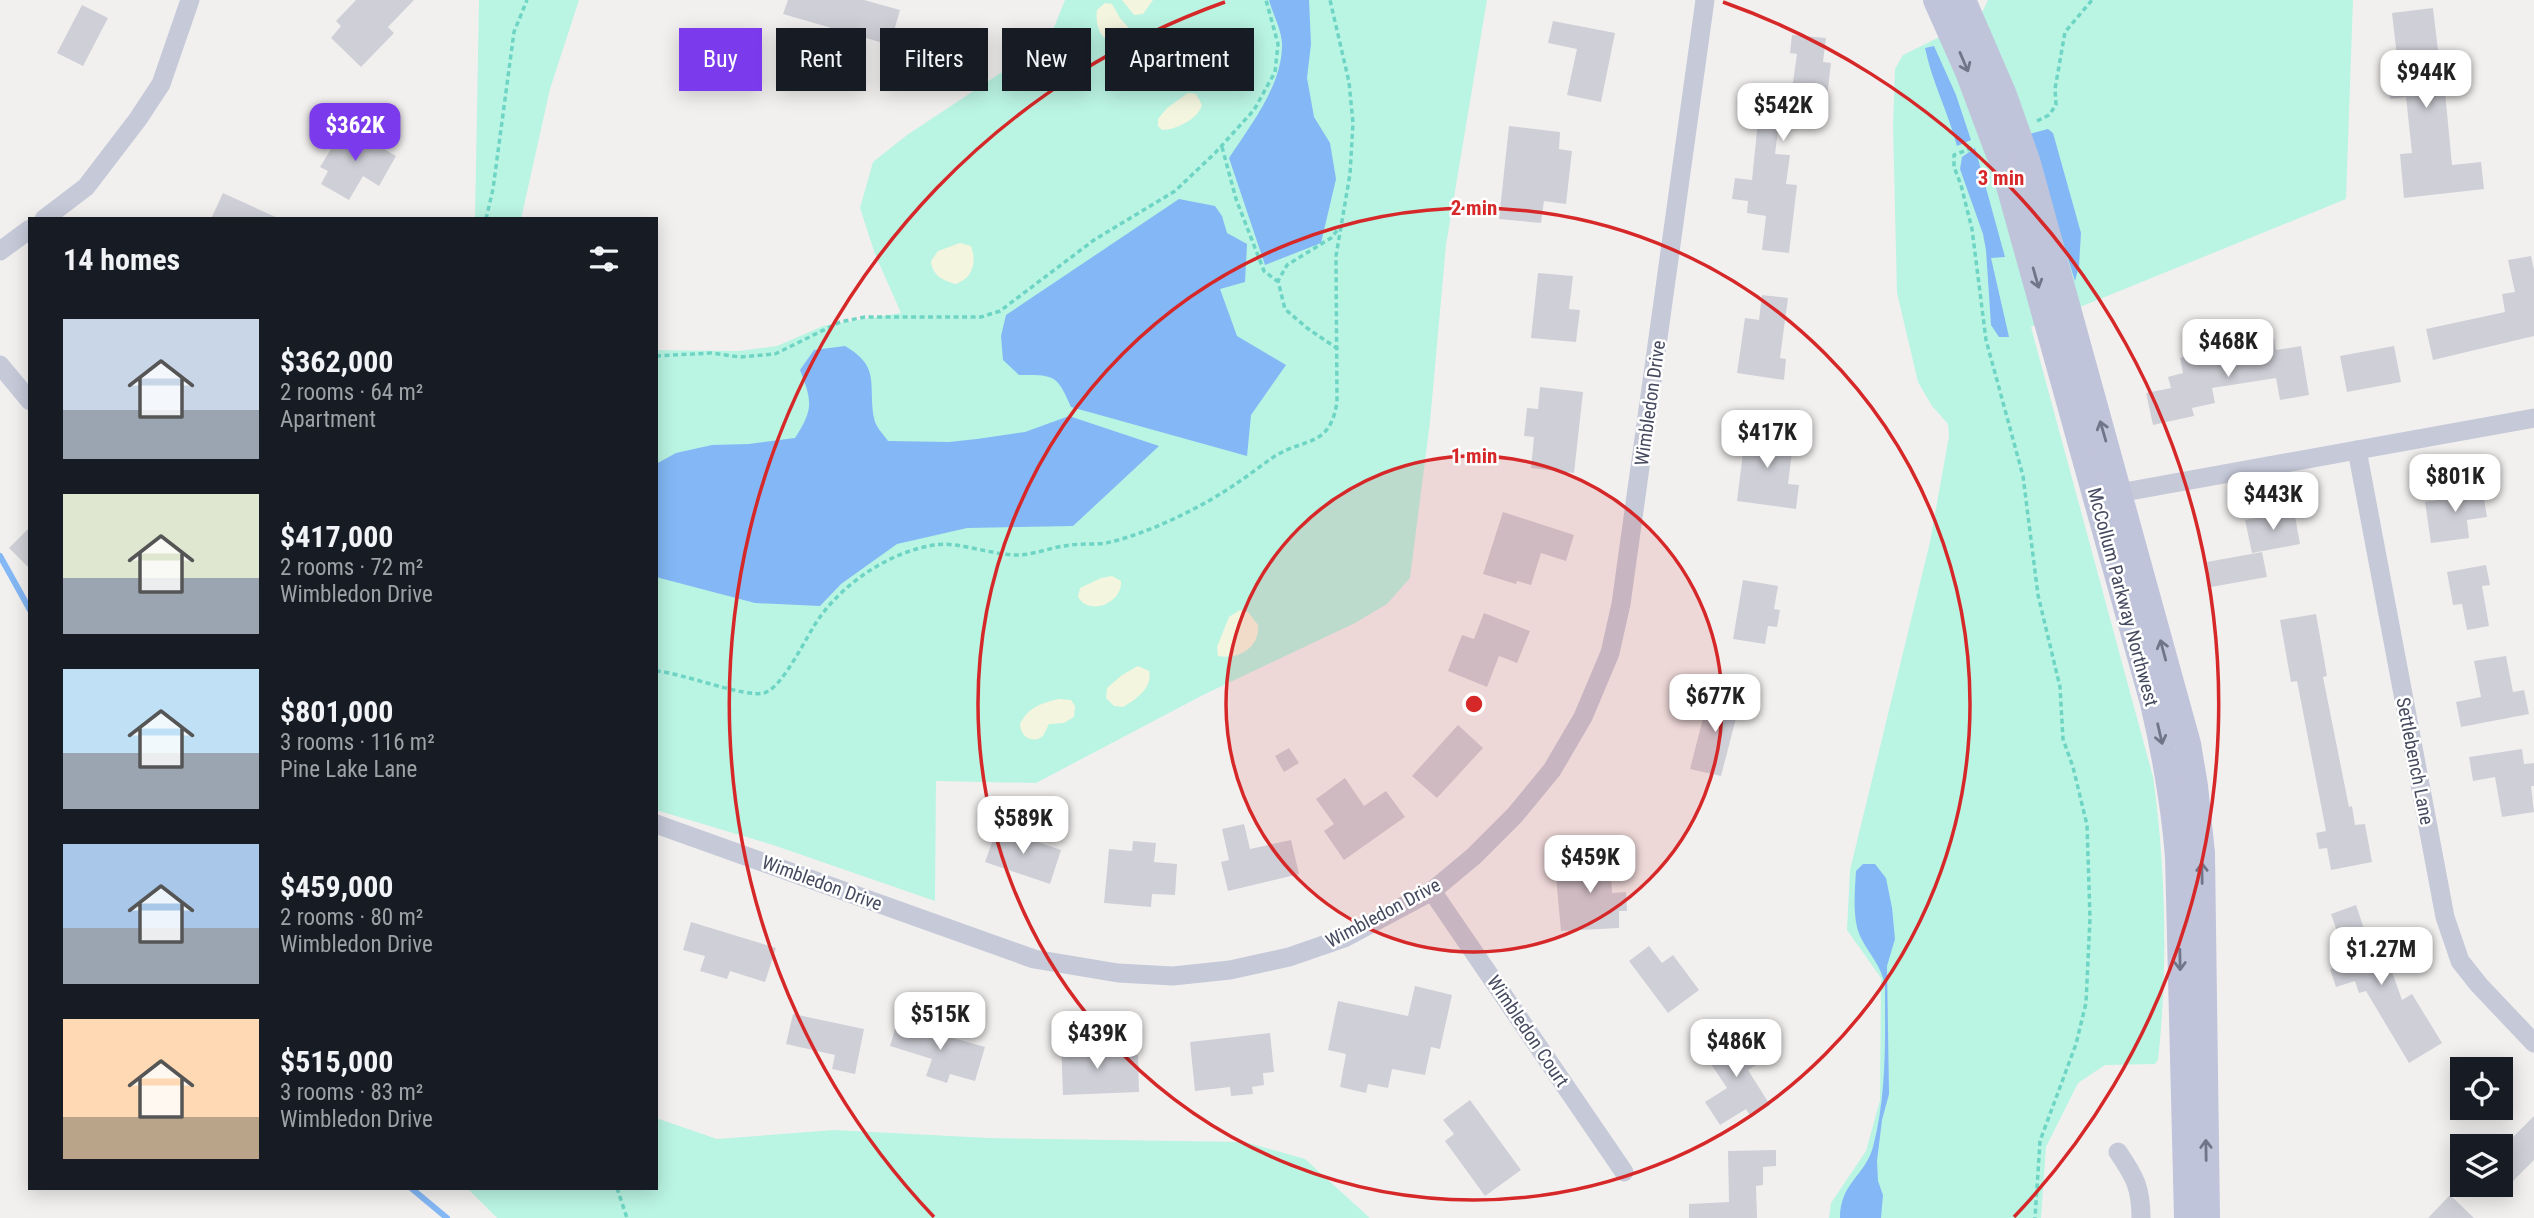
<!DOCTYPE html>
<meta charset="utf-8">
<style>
body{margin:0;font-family:"Roboto Condensed",sans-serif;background:#242831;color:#f1f3f6;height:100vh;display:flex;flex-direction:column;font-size:26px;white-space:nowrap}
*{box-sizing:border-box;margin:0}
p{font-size:23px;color:#9ea1a6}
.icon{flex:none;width:38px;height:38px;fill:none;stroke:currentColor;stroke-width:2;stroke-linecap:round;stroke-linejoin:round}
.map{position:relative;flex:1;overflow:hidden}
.drawer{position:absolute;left:28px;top:217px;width:630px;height:973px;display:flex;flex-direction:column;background:#171b24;border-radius:0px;box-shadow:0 4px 18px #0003}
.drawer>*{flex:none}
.banner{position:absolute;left:679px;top:28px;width:665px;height:63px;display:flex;gap:14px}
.buttons{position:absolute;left:2450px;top:1057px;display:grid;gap:14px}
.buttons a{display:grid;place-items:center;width:63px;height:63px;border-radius:0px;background:#171b24;box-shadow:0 4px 18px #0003;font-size:35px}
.price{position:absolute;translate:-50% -60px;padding:0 16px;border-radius:14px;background:#fff;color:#222;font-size:23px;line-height:46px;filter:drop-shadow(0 2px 4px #0008)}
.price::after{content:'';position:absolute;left:50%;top:42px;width:21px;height:16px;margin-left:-10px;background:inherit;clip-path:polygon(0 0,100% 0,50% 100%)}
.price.active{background:#7c3aed;color:#fff}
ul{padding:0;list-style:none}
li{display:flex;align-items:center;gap:21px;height:175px;padding:0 35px}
li span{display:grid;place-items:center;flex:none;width:196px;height:140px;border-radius:0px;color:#555}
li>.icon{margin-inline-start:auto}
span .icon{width:84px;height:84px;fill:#fffc;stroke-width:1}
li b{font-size:30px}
h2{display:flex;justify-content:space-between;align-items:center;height:84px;padding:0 35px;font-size:30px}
.chip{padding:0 24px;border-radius:0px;background:#171b24;box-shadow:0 4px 18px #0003;font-size:24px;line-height:63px}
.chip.active{background:#7c3aed;color:#fff}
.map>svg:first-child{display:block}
</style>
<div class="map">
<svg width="2534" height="1218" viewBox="0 0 2534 1218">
<rect width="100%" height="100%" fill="#f2f0ef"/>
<g fill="#baf4e3">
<path d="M479,0H579L550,89L521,219H475Z"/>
<path d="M1065,0H1487L1446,245L1430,422L1410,578L1387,604L1355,623L1203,695L1036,783L936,781L935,901L773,845L656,810V350L738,351L777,346L823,326L901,313L875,254L860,208L873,162L907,135L1037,49L1053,30Z"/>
<path d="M1988,0H2353L2346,199L2031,327L2153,777C2166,867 2168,970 2158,1060L2155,1064L2105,1065L2078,1083L2046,1147L2041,1218H1829L1831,1203L1866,1151L1880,1100L1881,978L1847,930L1850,870L1930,542L1949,436L1948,424L1932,406L1918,382L1897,293L1893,126L1895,69L1903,55L1980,17Z"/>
<path d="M656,1118L717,1139L834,1130L989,1138L1245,1142L1305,1159L1370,1218H497L467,1188H656Z"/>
</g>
<g fill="#f4f5df">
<path d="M1122,0H1153L1143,14L1134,15Z"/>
<path d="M1105,3L1112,4L1120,18L1128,27V33C1107,52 1094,32 1097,10Z"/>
<path d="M1188,93L1196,94L1202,105C1198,119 1176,130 1162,130L1158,126V119L1167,108Z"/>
<path d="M960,243L971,246C977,262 973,278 956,284C943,281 932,275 931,261L938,251Z"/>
<path d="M1112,576L1121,581C1123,602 1090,617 1078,597L1080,588L1101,578Z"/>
<path d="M1240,610L1248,612L1258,625C1260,647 1239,660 1218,656L1217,647L1229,617Z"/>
<path d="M1138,666L1149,671C1153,688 1136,699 1123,707L1114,706L1106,698L1107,688L1122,675Z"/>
<path d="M1059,699L1071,700L1075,706L1074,717L1064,723L1049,724L1043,736L1038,739C1027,741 1021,735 1020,724C1028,707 1042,703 1059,699Z"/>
</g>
<g fill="#83b7f5">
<path d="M1269,0H1309L1311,44L1307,78L1314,117L1330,143L1336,179L1321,243L1265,265L1229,158C1250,126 1281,87 1282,47C1283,32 1273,15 1269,0Z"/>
<path d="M1934,46L1956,95L1971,140L1957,146C1948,112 1932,82 1925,48Z"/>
<path d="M2048,129L2053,133L2081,233L2079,266L2075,281L2029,134Z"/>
<path d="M1975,148L2005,257L1991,258L2009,337H1999L1991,325L1986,250L1983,234L1960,169L1962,157Z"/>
<path d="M1179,199L1215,206L1222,216L1227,233L1247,244L1245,282L1220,289L1237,336L1286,365L1251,415L1247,456L1071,407C1057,374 1054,375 1019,375L1003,360L1001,336L1006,315Z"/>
<path d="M845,346C881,367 868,384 874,418C875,426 883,434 888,441L949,442L977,439L1025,432L1069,416L1159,446L1073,526L967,528L897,544L841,584L820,606L755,603L656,577V464L676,453L712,445L749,444L795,438C814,409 812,401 800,370L814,350Z"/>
<path d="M1863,864H1875L1886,878L1892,908L1895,939L1887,966L1889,1094L1882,1120L1877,1161L1878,1181L1883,1195L1881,1218H1840C1840,1183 1865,1176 1873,1147C1887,1094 1885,1040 1885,986C1881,961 1862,948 1857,927C1853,909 1855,889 1856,871Z"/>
</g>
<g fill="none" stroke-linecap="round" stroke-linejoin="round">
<g stroke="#83b7f5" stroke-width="6">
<path d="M0,556L30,610"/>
<path d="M411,1188L447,1218"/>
</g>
</g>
<g fill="#cfcfd7">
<path d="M356,0H414L388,27L394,33L361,67L331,38L341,26L336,21Z"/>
<path d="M788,0H864L900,10L890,45L783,14Z"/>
<path d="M82,5L108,18L83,66L57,53Z"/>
<path d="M2433,8L2440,67L2451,65L2454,91L2445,92L2452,165L2481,162L2484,189L2404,198L2400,154L2412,153L2406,97L2390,99L2386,59L2397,57L2392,13Z"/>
<path d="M1553,21L1615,33L1601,102L1567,95L1577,49L1548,43Z"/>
<path d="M1792,35L1826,38L1823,62L1831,63L1827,97L1819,96L1816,121L1780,116L1775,154L1790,155L1786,184L1797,185L1789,253L1762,250L1766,216L1747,213L1748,201L1732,199L1735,178L1752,180L1758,121H1755L1758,93L1791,96L1797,54L1790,53Z"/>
<path d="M345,126L396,156L379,186L363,176L349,200L321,184L328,171L320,167Z"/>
<path d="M1509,126L1560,132L1559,149L1572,151L1566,204L1544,201L1541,223L1499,219Z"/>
<path d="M223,193L280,219H211Z"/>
<path d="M2531,256L2534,270V336L2433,360L2426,329L2505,312L2502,294L2515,292L2508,260Z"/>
<path d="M1538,273L1573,276L1569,309L1580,310L1576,342L1531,338Z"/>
<path d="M1762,295L1788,298L1780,358L1786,359L1784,380L1737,373L1745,318L1759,320Z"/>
<path d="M2274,338L2276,350L2301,346L2309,395L2280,400L2276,378L2212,388L2215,403L2192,408L2194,416L2153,425L2146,393L2171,388L2168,377L2183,373L2180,358L2204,352L2206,362L2251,355L2249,342Z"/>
<path d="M2394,346L2401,382L2347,392L2340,356Z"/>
<path d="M1540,387L1583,392L1574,473L1531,468L1534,437L1524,436L1527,408L1538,409Z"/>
<path d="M1746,429L1794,435L1788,484L1799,485L1796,509L1737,501Z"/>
<path d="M2482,486L2487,517L2467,520L2469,538L2431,543L2425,502L2454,498L2453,490Z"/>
<path d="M2294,511L2300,544L2252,553L2245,520Z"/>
<path d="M1503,512L1574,535L1566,561L1541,553L1531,585L1517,581L1516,584L1483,574Z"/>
<path d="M30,527V569L9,548Z"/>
<path d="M2262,552L2267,577L2211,587L2207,562Z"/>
<path d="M2486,565L2490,585L2482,586L2489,626L2467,630L2462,604L2453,605L2447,572Z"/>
<path d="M1743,580L1778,586L1774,609L1780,610L1777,627L1768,626L1765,644L1733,639Z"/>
<path d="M1484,613L1530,631L1517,663L1499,656L1487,687L1448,671L1462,635L1474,639Z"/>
<path d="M2316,614L2327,676L2323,677L2349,807L2352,806L2355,825L2365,824L2372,862L2331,870L2327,848L2319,849L2316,833L2326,831L2297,681L2291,682L2280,620Z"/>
<path d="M2506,656L2513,692L2524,690L2529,714L2461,727L2456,702L2481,697L2474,661Z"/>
<path d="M1710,691L1741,699L1721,776L1690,769Z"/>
<path d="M1458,725L1483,748L1437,798L1412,776Z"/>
<path d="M1289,748L1299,763L1284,772L1275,756Z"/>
<path d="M2522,749L2524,764L2534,763V786H2531L2534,812L2502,817L2495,777L2473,781L2469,757Z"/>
<path d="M1345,778L1364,806L1386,791L1405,817L1344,860L1324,831L1334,824L1316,799Z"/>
<path d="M1244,824L1250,849L1291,840L1299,874L1228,891L1221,862L1229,860L1222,829Z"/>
<path d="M997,828L1061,850L1050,884L985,862Z"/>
<path d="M1133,841L1156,843L1154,862L1177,864L1175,895L1152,894L1151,907L1104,903L1109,849L1132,851Z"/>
<path d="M1610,849L1612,893L1626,892L1627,911H1619V928L1561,931L1556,877L1578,876L1576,851Z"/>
<path d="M2356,905L2374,958L2386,955L2402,1000L2412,994L2442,1043L2409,1063L2366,991L2359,993L2355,981L2336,987L2330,969L2342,966L2339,957L2345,955L2331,914Z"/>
<path d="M691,922L776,948L765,982L730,971L727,979L700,971L705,956L683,950Z"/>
<path d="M1649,946L1662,963L1673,955L1699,990L1668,1013L1629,961Z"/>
<path d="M1415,986L1452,995L1440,1049L1431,1047L1425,1075L1392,1069L1388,1088L1368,1084L1366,1093L1340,1087L1346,1054L1328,1050L1338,1001L1408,1016Z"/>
<path d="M793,1014L864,1029L855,1074L832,1069L835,1055L786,1044Z"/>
<path d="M897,1022L985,1047L975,1081L950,1074L947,1083L926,1076L932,1059L890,1046Z"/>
<path d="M1270,1033L1274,1072L1263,1073L1264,1085L1252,1087L1253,1094L1231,1096L1230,1087L1195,1091L1190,1042Z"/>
<path d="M1751,1035L1766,1059L1748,1070L1770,1105L1751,1117L1746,1109L1720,1125L1705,1102L1727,1088L1703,1052L1725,1038L1731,1048Z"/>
<path d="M1095,1040L1096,1057L1138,1055L1139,1092L1063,1095L1061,1041Z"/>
<path d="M1470,1100L1521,1170L1485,1196L1445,1141L1454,1134L1443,1120Z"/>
<path d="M2534,1116V1160L2501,1193V1149Z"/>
<path d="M1776,1150V1166L1763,1167V1185L1756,1186L1757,1218H1689V1204L1729,1202L1728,1151Z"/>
<path d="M2450,1195L2474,1218H2428Z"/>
</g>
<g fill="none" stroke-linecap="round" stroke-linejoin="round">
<g stroke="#6ed5c4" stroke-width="3.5" stroke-dasharray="5 3.5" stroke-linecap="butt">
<path d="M2037,121L2049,115L2056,105L2055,89L2065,32L2092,0"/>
<path d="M1222,147L1236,199L1264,271L1277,281"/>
<path d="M1972,148L1954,155V167L1961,185L1972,229L1986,340L2023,476L2038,595L2060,687L2063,739L2073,767L2087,825L2090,918L2086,1003L2076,1044L2040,1141L2035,1218"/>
<path d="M486,219L493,189L514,32L527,0"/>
<path d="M1338,349L1307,328L1285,309L1278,281L1287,265L1331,238L1340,227"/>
<path d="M656,356L711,353L740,357L775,354L840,322L865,317H981L1000,311L1094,240L1175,191L1215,153L1254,110L1275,72L1278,44L1266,0"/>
<path d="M656,671C683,673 745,698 764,693C784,687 807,634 820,617C845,582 890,552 934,545C958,541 991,555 1017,555C1033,555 1049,548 1064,546C1078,543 1092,545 1106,543C1148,534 1205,506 1240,481C1252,473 1263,464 1275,456C1307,437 1330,447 1337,402L1336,256L1350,174L1353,123L1349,82L1330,0"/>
<path d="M617,1188L627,1218"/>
</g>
<g stroke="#c5c9d8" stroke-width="19">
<path d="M44,219L86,187L138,119L161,84L190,0"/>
<path d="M0,251L30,229"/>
<path d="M0,365L30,401"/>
<path d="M2357,450L2445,917L2460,961L2479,985L2534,1043"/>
<path d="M2108,495L2534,418"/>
<path d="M656,824L1034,959L1118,973L1173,976L1230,970L1289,957L1344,938L1432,891L1474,856L1515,815L1552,770L1583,717L1610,653L1621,604L1705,0"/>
<path d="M1432,891L1624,1172"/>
<path d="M2118,1152C2135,1177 2141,1188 2141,1218"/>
</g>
<g stroke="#c0c4da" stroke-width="26">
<path d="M1936,0L1968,72L2004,168L2153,703C2165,755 2174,805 2178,857L2187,1218"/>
<path d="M1963,0L2004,95L2027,160L2188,744L2195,786L2202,853L2207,1218"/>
</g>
</g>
<defs><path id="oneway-shaft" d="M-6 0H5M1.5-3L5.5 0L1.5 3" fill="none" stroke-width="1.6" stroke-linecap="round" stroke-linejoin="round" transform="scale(1.75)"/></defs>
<g stroke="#70758a">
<use href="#oneway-shaft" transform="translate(1964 62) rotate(67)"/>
<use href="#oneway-shaft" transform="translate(2036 278) rotate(74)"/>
<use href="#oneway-shaft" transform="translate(2103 431) rotate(-106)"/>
<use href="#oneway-shaft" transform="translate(2163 650) rotate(-105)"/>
<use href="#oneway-shaft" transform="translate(2160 734) rotate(77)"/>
<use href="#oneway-shaft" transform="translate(2202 873) rotate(-91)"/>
<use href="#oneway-shaft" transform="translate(2180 960) rotate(89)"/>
<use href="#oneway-shaft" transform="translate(2206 1150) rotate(-91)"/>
</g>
<circle cx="1474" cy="704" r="248" fill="#d62828" fill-opacity=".12"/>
<g fill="none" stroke="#d62828" stroke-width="3.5">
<circle cx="1474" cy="704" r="248"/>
<circle cx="1474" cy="704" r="496"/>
<path d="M934 1217A745 745 0 0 1 1225 2M1723 2A745 745 0 0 1 2014 1217"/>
</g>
<g text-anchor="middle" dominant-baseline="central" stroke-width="5" stroke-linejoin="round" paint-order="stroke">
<g font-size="19" fill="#454a5f" stroke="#fff">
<text transform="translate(1650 403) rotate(-82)">Wimbledon Drive</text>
<text transform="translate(2123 597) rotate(75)">McCollum Parkway Northwest</text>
<text transform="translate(2415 761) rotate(79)">Settlebench Lane</text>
<text transform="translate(822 883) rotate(20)">Wimbledon Drive</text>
<text transform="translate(1383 913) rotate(-28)">Wimbledon Drive</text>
<text transform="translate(1528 1031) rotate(56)">Wimbledon Court</text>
</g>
</g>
<circle cx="1474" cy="704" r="10" fill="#d62828" stroke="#fff" stroke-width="3.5"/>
<g font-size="21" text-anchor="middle" font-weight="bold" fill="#d62828" stroke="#fff" stroke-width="5" stroke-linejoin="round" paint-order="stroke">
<text x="2001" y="185">3 min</text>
<text x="1474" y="215">2 min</text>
<text x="1474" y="463">1 min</text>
</g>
</svg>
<div class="buttons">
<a><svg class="icon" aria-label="locate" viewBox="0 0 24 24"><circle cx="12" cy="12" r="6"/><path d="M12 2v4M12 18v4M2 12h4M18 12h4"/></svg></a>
<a><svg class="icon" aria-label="layers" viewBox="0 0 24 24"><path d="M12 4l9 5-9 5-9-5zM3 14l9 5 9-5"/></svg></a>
</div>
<b class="price" style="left:2426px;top:110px">$944K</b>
<b class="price" style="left:1783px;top:143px">$542K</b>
<b class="price active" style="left:355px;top:163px">$362K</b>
<b class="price" style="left:2228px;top:379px">$468K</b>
<b class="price" style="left:1767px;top:470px">$417K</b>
<b class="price" style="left:2455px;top:514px">$801K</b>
<b class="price" style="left:2273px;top:532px">$443K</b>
<b class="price" style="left:1715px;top:734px">$677K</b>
<b class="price" style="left:1023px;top:856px">$589K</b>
<b class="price" style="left:1590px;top:895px">$459K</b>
<b class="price" style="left:2381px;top:987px">$1.27M</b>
<b class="price" style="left:940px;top:1052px">$515K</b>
<b class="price" style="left:1097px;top:1071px">$439K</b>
<b class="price" style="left:1736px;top:1079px">$486K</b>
<div class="banner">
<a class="chip active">Buy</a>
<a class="chip">Rent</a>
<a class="chip">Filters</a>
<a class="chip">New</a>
<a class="chip">Apartment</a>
</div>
<section class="drawer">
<h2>14 homes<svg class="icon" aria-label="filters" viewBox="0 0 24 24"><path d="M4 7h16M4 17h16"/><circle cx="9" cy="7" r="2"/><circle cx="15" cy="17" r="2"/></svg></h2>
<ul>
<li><span style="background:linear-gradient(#c9d6e8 65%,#9aa5b1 0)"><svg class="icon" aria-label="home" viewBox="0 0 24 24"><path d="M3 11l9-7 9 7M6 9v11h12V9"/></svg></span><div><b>$362,000</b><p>2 rooms · 64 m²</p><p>Apartment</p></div></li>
<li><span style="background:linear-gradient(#dfe7d0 60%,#9aa5b1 0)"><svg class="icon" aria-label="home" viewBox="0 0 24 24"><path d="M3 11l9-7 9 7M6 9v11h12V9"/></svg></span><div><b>$417,000</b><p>2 rooms · 72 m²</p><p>Wimbledon Drive</p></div></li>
<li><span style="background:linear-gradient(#bfe0f5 60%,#9aa5b1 0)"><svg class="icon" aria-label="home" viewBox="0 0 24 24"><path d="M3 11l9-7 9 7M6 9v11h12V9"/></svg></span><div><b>$801,000</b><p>3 rooms · 116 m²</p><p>Pine Lake Lane</p></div></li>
<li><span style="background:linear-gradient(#a9c7e8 60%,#9aa5b1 0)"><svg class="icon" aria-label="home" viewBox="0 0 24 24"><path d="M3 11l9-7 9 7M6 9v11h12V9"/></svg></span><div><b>$459,000</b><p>2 rooms · 80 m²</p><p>Wimbledon Drive</p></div></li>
<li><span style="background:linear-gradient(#ffd9b3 70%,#b9a48a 0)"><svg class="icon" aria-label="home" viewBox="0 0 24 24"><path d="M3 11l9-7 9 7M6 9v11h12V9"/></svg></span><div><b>$515,000</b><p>3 rooms · 83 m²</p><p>Wimbledon Drive</p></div></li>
</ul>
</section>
</div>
